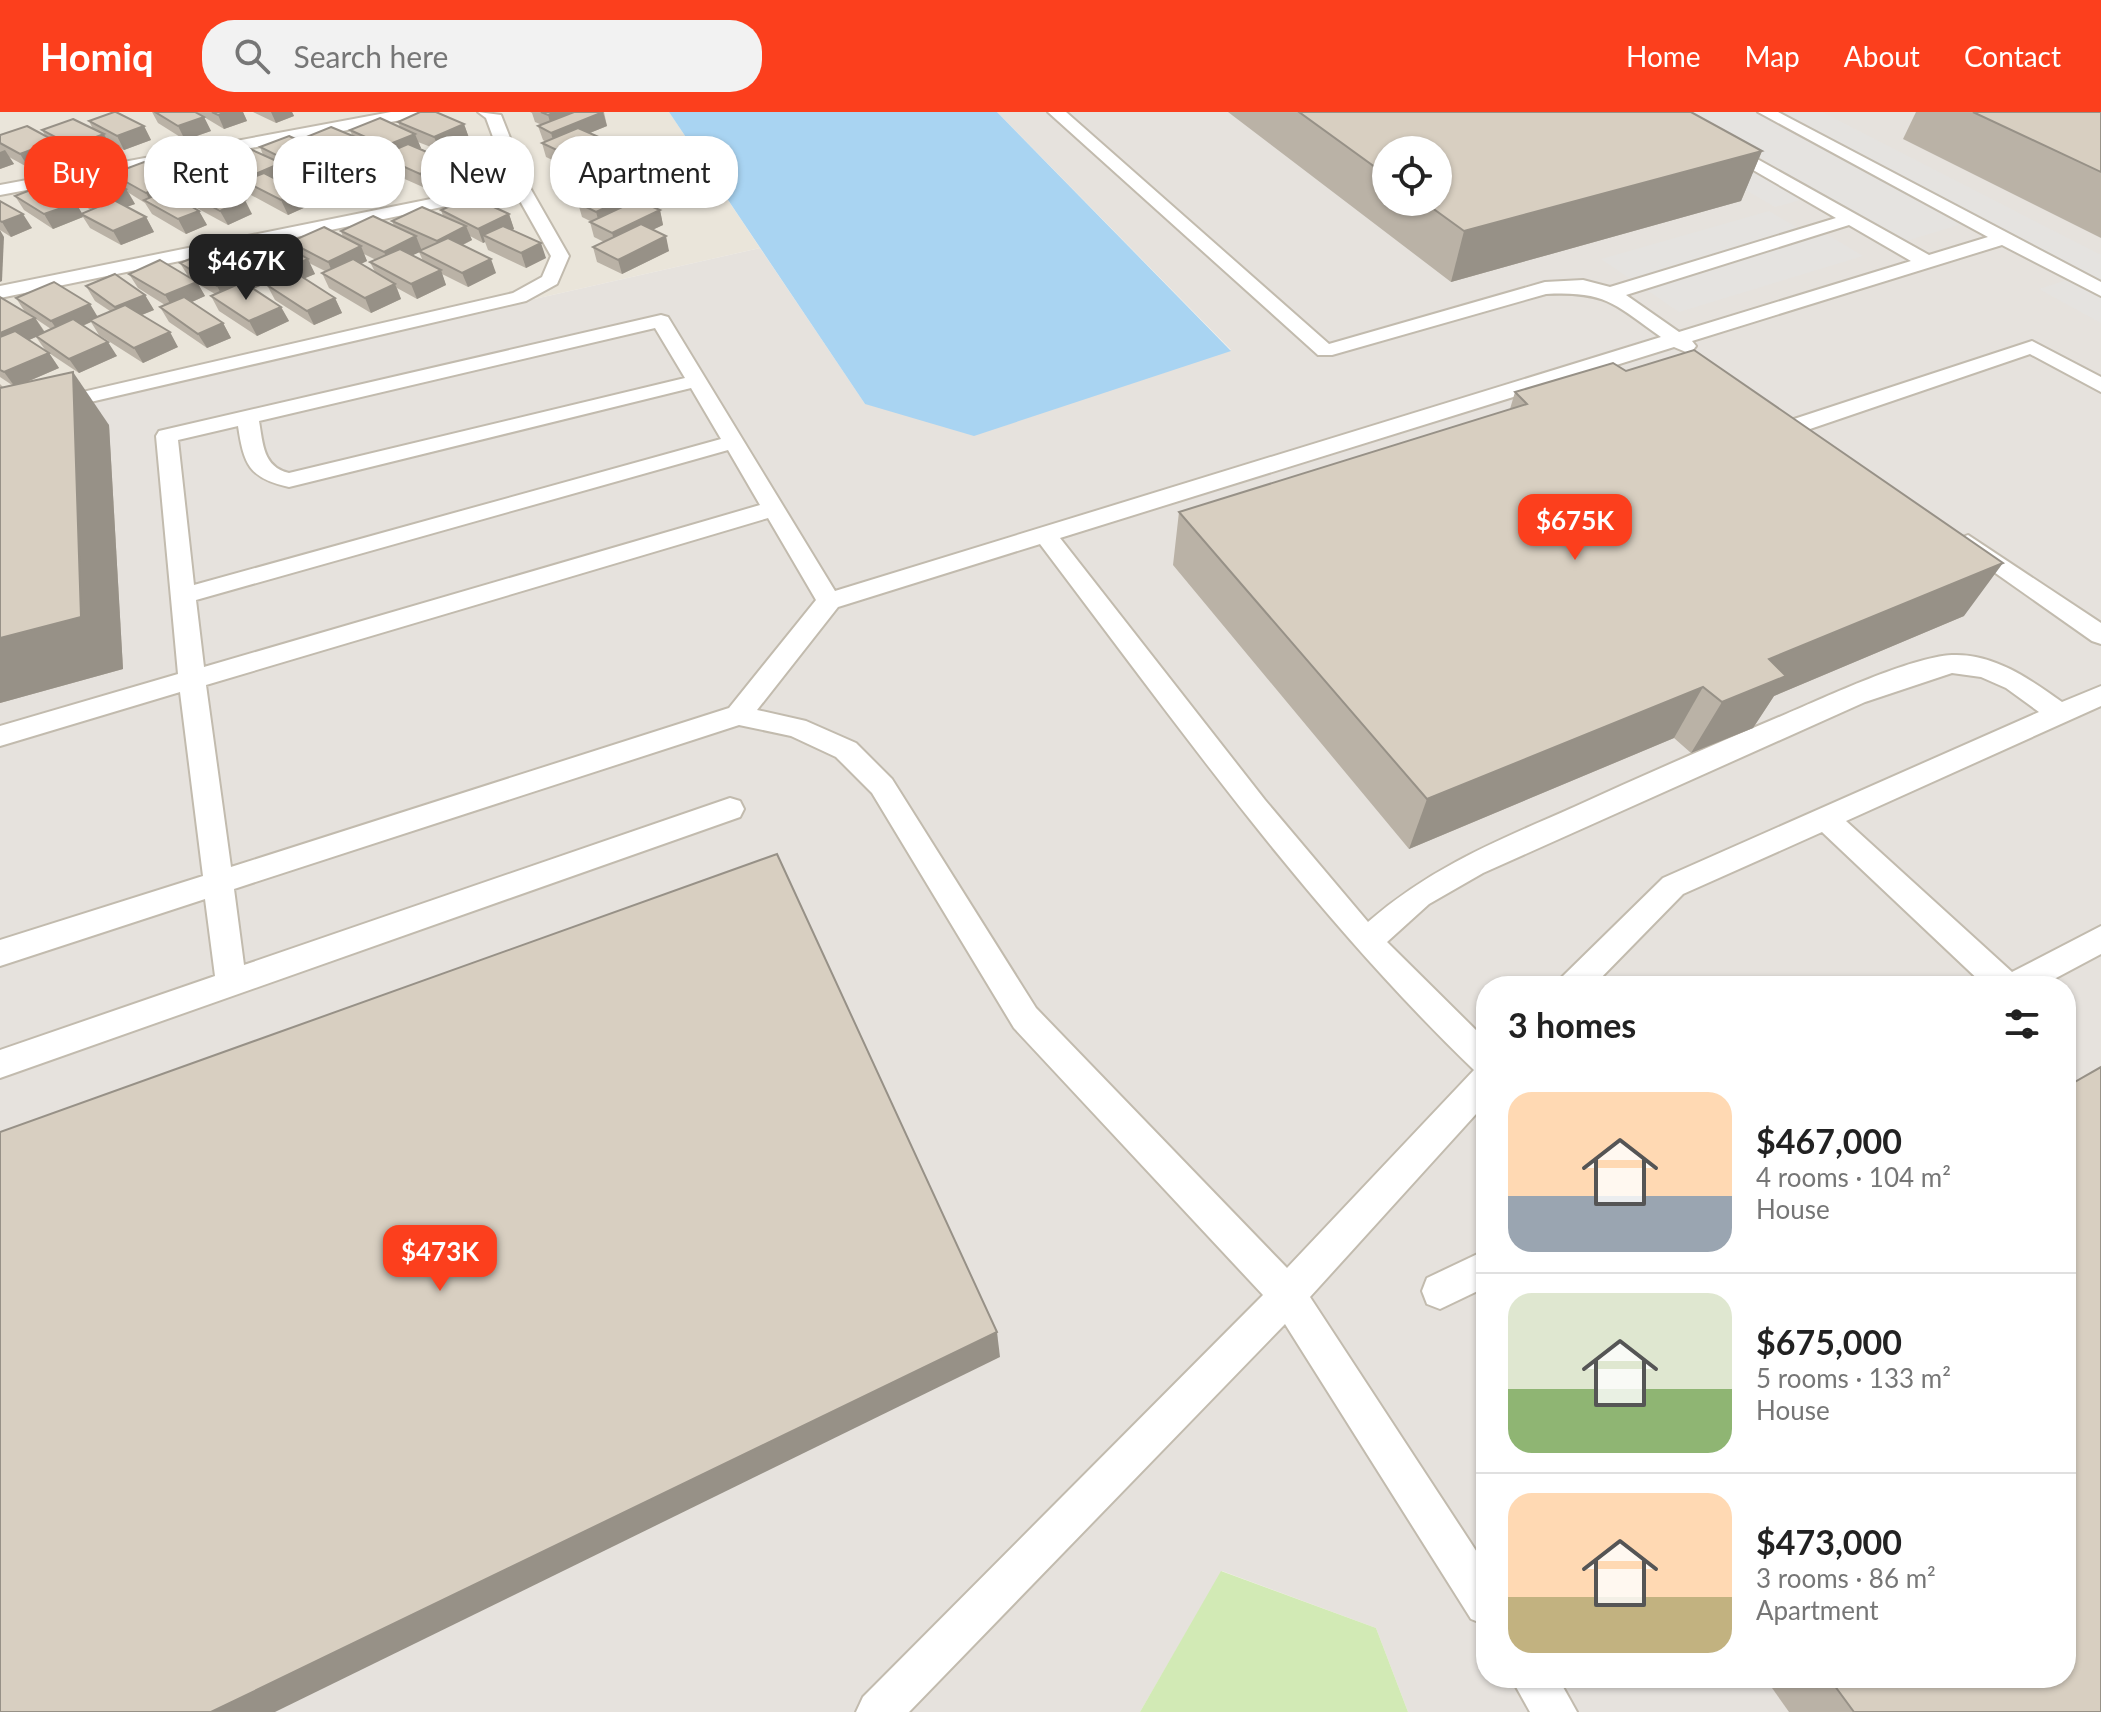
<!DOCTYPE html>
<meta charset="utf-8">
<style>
body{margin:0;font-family:Lato,sans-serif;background:#f2f2f2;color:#222;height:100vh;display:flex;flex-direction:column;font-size:30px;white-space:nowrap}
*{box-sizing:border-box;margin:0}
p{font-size:26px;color:#767676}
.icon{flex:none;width:44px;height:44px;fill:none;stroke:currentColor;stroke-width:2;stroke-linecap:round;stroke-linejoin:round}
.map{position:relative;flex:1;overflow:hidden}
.panel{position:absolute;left:1476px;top:864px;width:600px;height:712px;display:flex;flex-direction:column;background:#fff;border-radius:32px;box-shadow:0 2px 6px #0004}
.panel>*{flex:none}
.guide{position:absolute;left:24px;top:24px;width:760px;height:72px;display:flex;gap:16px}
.tools{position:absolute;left:1372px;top:24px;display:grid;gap:16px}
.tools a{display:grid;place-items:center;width:80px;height:80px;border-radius:50%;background:#fff;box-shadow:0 2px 6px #0004;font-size:40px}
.price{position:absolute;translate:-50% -68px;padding:0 18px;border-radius:16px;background:#fc3f1d;color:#fff;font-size:26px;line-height:52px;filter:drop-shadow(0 2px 4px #0008)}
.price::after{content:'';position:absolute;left:50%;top:48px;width:24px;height:18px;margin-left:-12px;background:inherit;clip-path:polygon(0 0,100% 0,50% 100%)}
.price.current{background:#222;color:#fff}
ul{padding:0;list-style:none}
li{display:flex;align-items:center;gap:24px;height:200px;padding:0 32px}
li+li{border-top:2px solid #e0e0e0}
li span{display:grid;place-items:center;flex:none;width:224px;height:160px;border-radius:24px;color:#555}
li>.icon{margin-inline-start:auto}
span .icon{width:96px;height:96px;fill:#fffc;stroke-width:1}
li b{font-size:34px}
h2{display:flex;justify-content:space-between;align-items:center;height:96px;padding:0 32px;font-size:34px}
.tag{padding:0 28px;border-radius:32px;background:#fff;box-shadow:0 2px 6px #0004;font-size:28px;line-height:72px}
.tag.current{background:#fc3f1d;color:#fff}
header{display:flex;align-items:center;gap:48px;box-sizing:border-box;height:112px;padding:0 40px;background:#fc3f1d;color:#fff}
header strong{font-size:38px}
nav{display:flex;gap:44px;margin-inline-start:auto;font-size:28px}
.search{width:560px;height:72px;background:#f2f2f2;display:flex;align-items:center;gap:20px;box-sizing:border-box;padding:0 28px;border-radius:32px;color:#767676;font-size:30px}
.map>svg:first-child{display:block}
</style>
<header>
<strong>Homiq</strong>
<div class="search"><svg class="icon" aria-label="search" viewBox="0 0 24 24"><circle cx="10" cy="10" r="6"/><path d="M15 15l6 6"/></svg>Search here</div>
<nav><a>Home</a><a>Map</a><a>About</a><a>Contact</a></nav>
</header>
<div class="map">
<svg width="2101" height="1600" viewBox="0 0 2101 1600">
<rect width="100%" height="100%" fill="#f6f3ec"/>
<path fill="#eae5da" d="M0,0H669L760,136L0,308Z"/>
<path fill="#e6e2dd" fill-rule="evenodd" d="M997,0H2101V1600H1408L1376,1516L1222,1459L1140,1600H0V308L760,136L865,292L1231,238ZM1386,38H1438V90H1386ZM1486,874H2066V1566H1486Z"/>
<path fill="#d2eab5" d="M1221,1459L1376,1516L1408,1600H1140Z"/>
<g fill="#e5e3e0">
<path d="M1612,0H1822L2101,143V211L2039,177L2076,165L1972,109L1896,132L1811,85L1775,95Z"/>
<path d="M1769,99L1806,121L1818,117L1863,144L1679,200L1601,147Z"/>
</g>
<path fill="#a9d4f2" d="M669,0H997L1231,239L974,324L865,292Z"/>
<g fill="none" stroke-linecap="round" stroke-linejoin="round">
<g stroke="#c2bbae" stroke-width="4">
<g id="lane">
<path d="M391,0H425L417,5L0,83V73Z"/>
<path d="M478,0L501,3L529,74L569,144L557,172L526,189L0,311V299L513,181L542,165L551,144L515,80L0,186V174L510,71L486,6Z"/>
<path d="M1048,0H1066L1329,232L1545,170L1583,168L1610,175L1836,106L1653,0H1673L1929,143L1988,125L1758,0H1778L2101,170V184L2002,133L1692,229L1696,234L1693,238L1686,240L1674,235L1060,426L1265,688L1368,810C1433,754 1497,729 1574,695C1644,663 1715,632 1786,602C1826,585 1911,545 1952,543C1993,541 2030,567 2062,590L2101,574V594L1846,709L2012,860L2101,814V842L2041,874H1985L1822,720L1683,782L1593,874H1557L1562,865L1663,766L2039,600L2006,576L1981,565L1952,561L1865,590L1483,761L1429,792L1387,830L1486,928V991L1310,1185L1486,1454V1513L1471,1507L1285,1212L909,1600H856L863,1585L1263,1183L1014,916L872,681L836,645L791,624L739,613L234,777L244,853L730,686L740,689L744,697L740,705L0,966V938L215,864L205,787L0,854V828L203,764L180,580L0,634V614L178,562L156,324L159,319L661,203L668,205L835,479L1661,225C1614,192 1606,179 1546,182L1332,243H1318ZM1849,113L1911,149L1679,220L1626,183ZM655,216L685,266L289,361C263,355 263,332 259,309ZM691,276L721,327L194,473L178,328L238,314C244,353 249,366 289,375ZM728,338L760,393L204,555L196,488ZM768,406L816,488L729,596L231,755L206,573ZM1040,432C1178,614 1309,799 1474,958L1287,1156L1036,896L892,667L856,631L806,609L757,598L838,495Z"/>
<path d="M2032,229L2101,265V280L2030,242L1807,318H1791L1788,313L1791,308Z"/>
<path d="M1968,423L2101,511V532L2092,529L1960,436L1956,431L1960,426Z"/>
<path d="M1486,1138V1175L1440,1197L1427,1192L1422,1179L1427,1166Z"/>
<path d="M1511,1566H1558L1577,1600H1530Z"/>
</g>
</g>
<use href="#lane" fill="#fff" fill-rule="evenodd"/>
</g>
<g fill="#bab2a6" fill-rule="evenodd">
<path d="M152,0H243L247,9L224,17L204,5L211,19L185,28L158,11Z"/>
<path d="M253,0H292L294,4L276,11Z"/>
<path d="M530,0H604L607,14L590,21L604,35L623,39L625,47L643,55L646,69L644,70L653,74L656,88L646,92L660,98L663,113L652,118L669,139L622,162L597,150L593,135L604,130L594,125L590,110H592L582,105L578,91L579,90L572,86L568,72L563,69L559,55L563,53L546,45L542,31L546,30L543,28L538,14L542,13L535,10L532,1Z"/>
<path d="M1228,0H1691L1762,39L1741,89L1451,170ZM1386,38L1438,90H1386Z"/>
<path d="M1916,0H2101V126L1903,27Z"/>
<path d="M89,9L144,14L151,28L124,38L107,29L111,36L80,48L59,36L63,43L29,56L9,45L14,52L0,57V23L46,25L42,18L93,17Z"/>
<path d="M398,10L464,12L469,26L462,29L488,40L493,54L474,62L448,50L453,63L425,76L398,64L401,72L373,85L352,75L354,80L323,93L303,84L308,94L288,103L251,83L245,71L229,63L233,72L222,76L252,102L228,113L195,95L188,81L192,79L180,73L185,82L177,86L199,99L207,113L186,122L152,102L145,91L129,81L135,92L126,95L146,105L154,120L121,133L90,116L83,105L53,117L24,98L15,84L82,101L91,98L69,85L60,71L118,73L112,62H166L161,52L214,51L210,44L263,43L260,35L307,32L304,26L352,23L350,18L400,15ZM418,30L436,37L439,45L419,36H421ZM374,41L381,44H380L383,52L371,47L376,44ZM325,46L337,51L331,53L333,59L325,55L329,54Z"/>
<path d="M0,89L32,116L11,125L0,118Z"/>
<path d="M441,98L509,102L514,117L512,118L546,146L526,156L488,138L485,130L483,131L470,124L472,128L463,133L496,161L468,175L442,162L446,173L417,187L397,176L401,187L371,201L329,176L322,161L325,159L309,151L315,162L304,166L335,186L342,201L314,213L275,188L267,173L272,171L246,155L239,140H295L290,130L343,125L341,119L394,114L392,109L443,104ZM419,140L423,149L412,143ZM364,142L376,148L370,150L375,160L361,152L367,149Z"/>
<path d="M180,151L252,159L260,174L253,177L281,195L289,209L257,224L219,199L211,184L215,182L198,172L205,184L192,190L223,211L231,226L207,236L169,210L160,195L165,193L138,176L129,162L188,164Z"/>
<path d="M86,174L145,183L154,198L142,203L178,235L143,251L99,223L91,210L83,214L117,244L79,261L46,239L36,225L29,228L49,241L59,256L27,270L109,313L123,557L0,591V272L3,275L12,273L0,265V185L25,200L16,186L98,205L110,199L95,189ZM36,207L51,217L45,220Z"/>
<path d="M1515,280L1964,504L1774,584L1753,616L1691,641L1674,626L1409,737L1173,453L1179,400L1510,297Z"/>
<path d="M1765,1566H2066L2101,1600H1789Z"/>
</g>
<g fill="#979187">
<path d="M226,0H243L247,9L224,17L218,3Z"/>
<path d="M271,0H292L294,4L276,11Z"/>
<path d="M555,0H590L552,17L548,3Z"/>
<path d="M603,0L607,14L555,35L551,21Z"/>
<path d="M204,5L211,19L185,28L178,14Z"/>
<path d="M464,12L469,26L444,37L438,34L434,25Z"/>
<path d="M144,14L151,28L124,38L117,24Z"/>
<path d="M104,22L111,36L80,48L72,34Z"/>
<path d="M415,22L421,36L391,48L385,34Z"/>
<path d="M601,26L605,40L569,56L565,42Z"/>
<path d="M55,29L63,43L29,56L20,42Z"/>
<path d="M370,31L376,44L349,56L343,42Z"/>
<path d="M5,38L14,52L0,57V40Z"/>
<path d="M623,39L626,53L577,76L573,62Z"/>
<path d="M1762,39L1741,89L1451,170L1464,119Z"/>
<path d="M323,40L329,54L300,66L294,52Z"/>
<path d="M488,40L493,54L474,62L469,48Z"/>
<path d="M448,49L453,63L425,76L420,62Z"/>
<path d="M281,51L288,65L282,63L284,67L260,77L253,63Z"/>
<path d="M643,55L646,69L589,95L585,81Z"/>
<path d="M226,57L233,72L201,84L194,70Z"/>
<path d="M396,58L401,72L373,85L367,70Z"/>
<path d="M348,65L354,80L323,93L316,79Z"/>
<path d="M178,68L185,82L156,94L152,92L146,81Z"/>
<path d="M653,74L656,88L600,114L596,100Z"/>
<path d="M126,77L135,92L102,104L94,90Z"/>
<path d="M301,80L308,94L288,103L281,88Z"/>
<path d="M245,88L252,102L228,113L220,99Z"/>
<path d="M76,91L83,103L81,102L83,105L53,117L44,102Z"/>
<path d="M660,98L663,113L616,135L612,121Z"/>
<path d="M199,99L207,113L186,122L178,107Z"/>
<path d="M23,102L32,116L11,125L2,110Z"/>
<path d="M509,102L514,117L491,127L483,123L485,130L483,131L478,117Z"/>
<path d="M146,105L154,120L121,133L113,119Z"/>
<path d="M466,114L472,128L442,143L437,129Z"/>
<path d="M0,118L4,125L2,169L0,170Z"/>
<path d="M416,124L422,139L390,154L384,140Z"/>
<path d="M666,124L669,139L622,162L618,148Z"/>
<path d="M541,131L546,146L526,156L521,141Z"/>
<path d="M361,134L367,149L334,164L328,150Z"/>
<path d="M308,147L315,162L282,176L274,162Z"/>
<path d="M491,147L496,161L468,175L462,161Z"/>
<path d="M441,158L446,173L417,187L411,172Z"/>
<path d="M252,159L260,174L225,189L217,174Z"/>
<path d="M197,170L205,184L174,198L165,183Z"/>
<path d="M395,172L401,187L371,201L365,186Z"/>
<path d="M145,183L154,198L124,210L115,195Z"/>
<path d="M335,186L342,201L314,213L307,199Z"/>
<path d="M90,192L99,207L90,208L91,210L61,223L51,209Z"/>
<path d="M281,195L289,209L257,224L249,209Z"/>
<path d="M35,206L45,221L6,238L0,230V221Z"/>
<path d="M223,211L231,226L207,236L198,222Z"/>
<path d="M170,220L178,235L143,251L134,236Z"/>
<path d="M108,230L117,244L79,261L69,247Z"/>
<path d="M49,241L59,256L15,275L4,260Z"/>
<path d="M73,260L109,313L123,557L0,591V526Z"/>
<path d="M2003,451L1964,504L1774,584L1753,616L1691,641L1722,590L1769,547Z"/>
<path d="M1703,575L1674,626L1409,737L1427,687Z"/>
<path d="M997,1220L1000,1245L275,1600H211Z"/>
</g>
<g fill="#d8cfc1" stroke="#979187" stroke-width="2">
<path d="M114,0H116L144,14L117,24L89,9Z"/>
<path d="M155,0H195L204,5L178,14Z"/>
<path d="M212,0H226L218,3Z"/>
<path d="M420,0H436L464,12L434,25L398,10Z"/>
<path d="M541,0H555L548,3Z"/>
<path d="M574,0H603L551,21L538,14Z"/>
<path d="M1299,0H1691L1762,39L1464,119L1424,90H1438V38H1386V63Z"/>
<path d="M1973,0H2101V60Z"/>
<path d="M380,6L415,22L385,34L350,18Z"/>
<path d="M73,7L104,22L72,34L42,18Z"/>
<path d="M27,14L55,29L20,42L0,31V23Z"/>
<path d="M331,15L370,31L343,42L304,26Z"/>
<path d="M578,16L601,26L565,42L542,31Z"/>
<path d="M289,24L323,40L294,52L260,35Z"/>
<path d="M453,24L488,40L469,48L434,32Z"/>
<path d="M239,32L281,51L253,63L210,44Z"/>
<path d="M408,32L448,49L420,62L380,44Z"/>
<path d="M609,33L623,39L573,62L559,55Z"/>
<path d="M193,40L226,57L194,70L161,52Z"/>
<path d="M360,41L396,58L367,70L331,53Z"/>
<path d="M625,47L643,55L585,81L568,72Z"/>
<path d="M144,50L178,68L146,81L112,62Z"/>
<path d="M313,50L348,65L316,79L282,63Z"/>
<path d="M93,59L126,77L94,90L60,71Z"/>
<path d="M264,61L301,80L281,88L244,69Z"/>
<path d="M634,65L653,74L596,100L578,91Z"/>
<path d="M212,71L245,88L220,99L188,81Z"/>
<path d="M46,72L76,91L44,102L15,84Z"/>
<path d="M165,79L199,99L178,107L144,88Z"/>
<path d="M472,85L509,102L478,117L441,98Z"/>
<path d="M114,88L146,105L113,119L81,102Z"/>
<path d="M637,88L660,98L612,121L590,110Z"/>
<path d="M0,89L23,102L2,110L0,109Z"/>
<path d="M422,95L466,114L437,129L392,109Z"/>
<path d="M373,104L416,124L384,140L341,119Z"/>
<path d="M641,112L666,124L618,148L593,135Z"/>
<path d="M503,114L541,131L521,141L483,123Z"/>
<path d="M324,115L361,134L328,150L290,130Z"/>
<path d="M272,126L308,147L274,162L239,140Z"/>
<path d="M448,126L491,147L462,161L419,139Z"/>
<path d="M215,137L252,159L217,174L180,151Z"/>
<path d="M400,137L441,158L411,172L370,150Z"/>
<path d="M353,147L395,172L365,186L322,161Z"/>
<path d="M160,148L197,170L165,183L129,162Z"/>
<path d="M296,161L335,186L307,199L267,173Z"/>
<path d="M115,162L145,183L115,195L86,174Z"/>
<path d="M54,170L90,192L51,209L16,186Z"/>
<path d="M243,170L281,195L249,209L211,184Z"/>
<path d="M0,185L35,206L0,221Z"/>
<path d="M184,185L223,211L198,222L160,195Z"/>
<path d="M125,193L170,220L134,236L90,208Z"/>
<path d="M73,207L108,230L69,247L36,224Z"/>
<path d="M15,219L49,241L4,260L0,258V225Z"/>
<path d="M1694,238L2003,451L1769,547L1786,564L1722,590L1703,575L1427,687L1179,400L1527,292L1515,280L1613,251L1626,259Z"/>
<path d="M73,260L81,505L0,526V276Z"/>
<path d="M777,742L997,1220L211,1600H0V1020Z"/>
<path d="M2101,955V1600H1854L1829,1566H2066V975Z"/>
</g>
</svg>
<div class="tools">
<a><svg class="icon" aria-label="locate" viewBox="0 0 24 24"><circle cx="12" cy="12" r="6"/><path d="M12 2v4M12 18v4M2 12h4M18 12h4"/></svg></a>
</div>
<b class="price current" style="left:246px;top:190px">$467K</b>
<b class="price" style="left:1575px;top:450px">$675K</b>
<b class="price" style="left:440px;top:1181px">$473K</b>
<div class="guide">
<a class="tag current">Buy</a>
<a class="tag">Rent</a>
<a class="tag">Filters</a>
<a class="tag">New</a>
<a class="tag">Apartment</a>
</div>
<section class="panel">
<h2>3 homes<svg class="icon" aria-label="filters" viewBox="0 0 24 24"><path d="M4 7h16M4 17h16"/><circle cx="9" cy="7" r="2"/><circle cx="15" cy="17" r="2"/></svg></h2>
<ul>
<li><span style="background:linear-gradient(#ffd9b3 65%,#9aa5b1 0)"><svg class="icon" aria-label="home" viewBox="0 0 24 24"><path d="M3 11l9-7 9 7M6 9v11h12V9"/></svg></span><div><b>$467,000</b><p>4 rooms · 104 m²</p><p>House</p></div></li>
<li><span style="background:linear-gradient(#dfe7d0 60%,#8fb573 0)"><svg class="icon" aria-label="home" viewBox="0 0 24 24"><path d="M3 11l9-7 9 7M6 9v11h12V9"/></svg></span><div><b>$675,000</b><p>5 rooms · 133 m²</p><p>House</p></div></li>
<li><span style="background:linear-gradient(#ffd9b3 65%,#c2b280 0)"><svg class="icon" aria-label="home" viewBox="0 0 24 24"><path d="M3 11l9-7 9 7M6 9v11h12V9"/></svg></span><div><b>$473,000</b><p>3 rooms · 86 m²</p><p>Apartment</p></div></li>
</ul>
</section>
</div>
